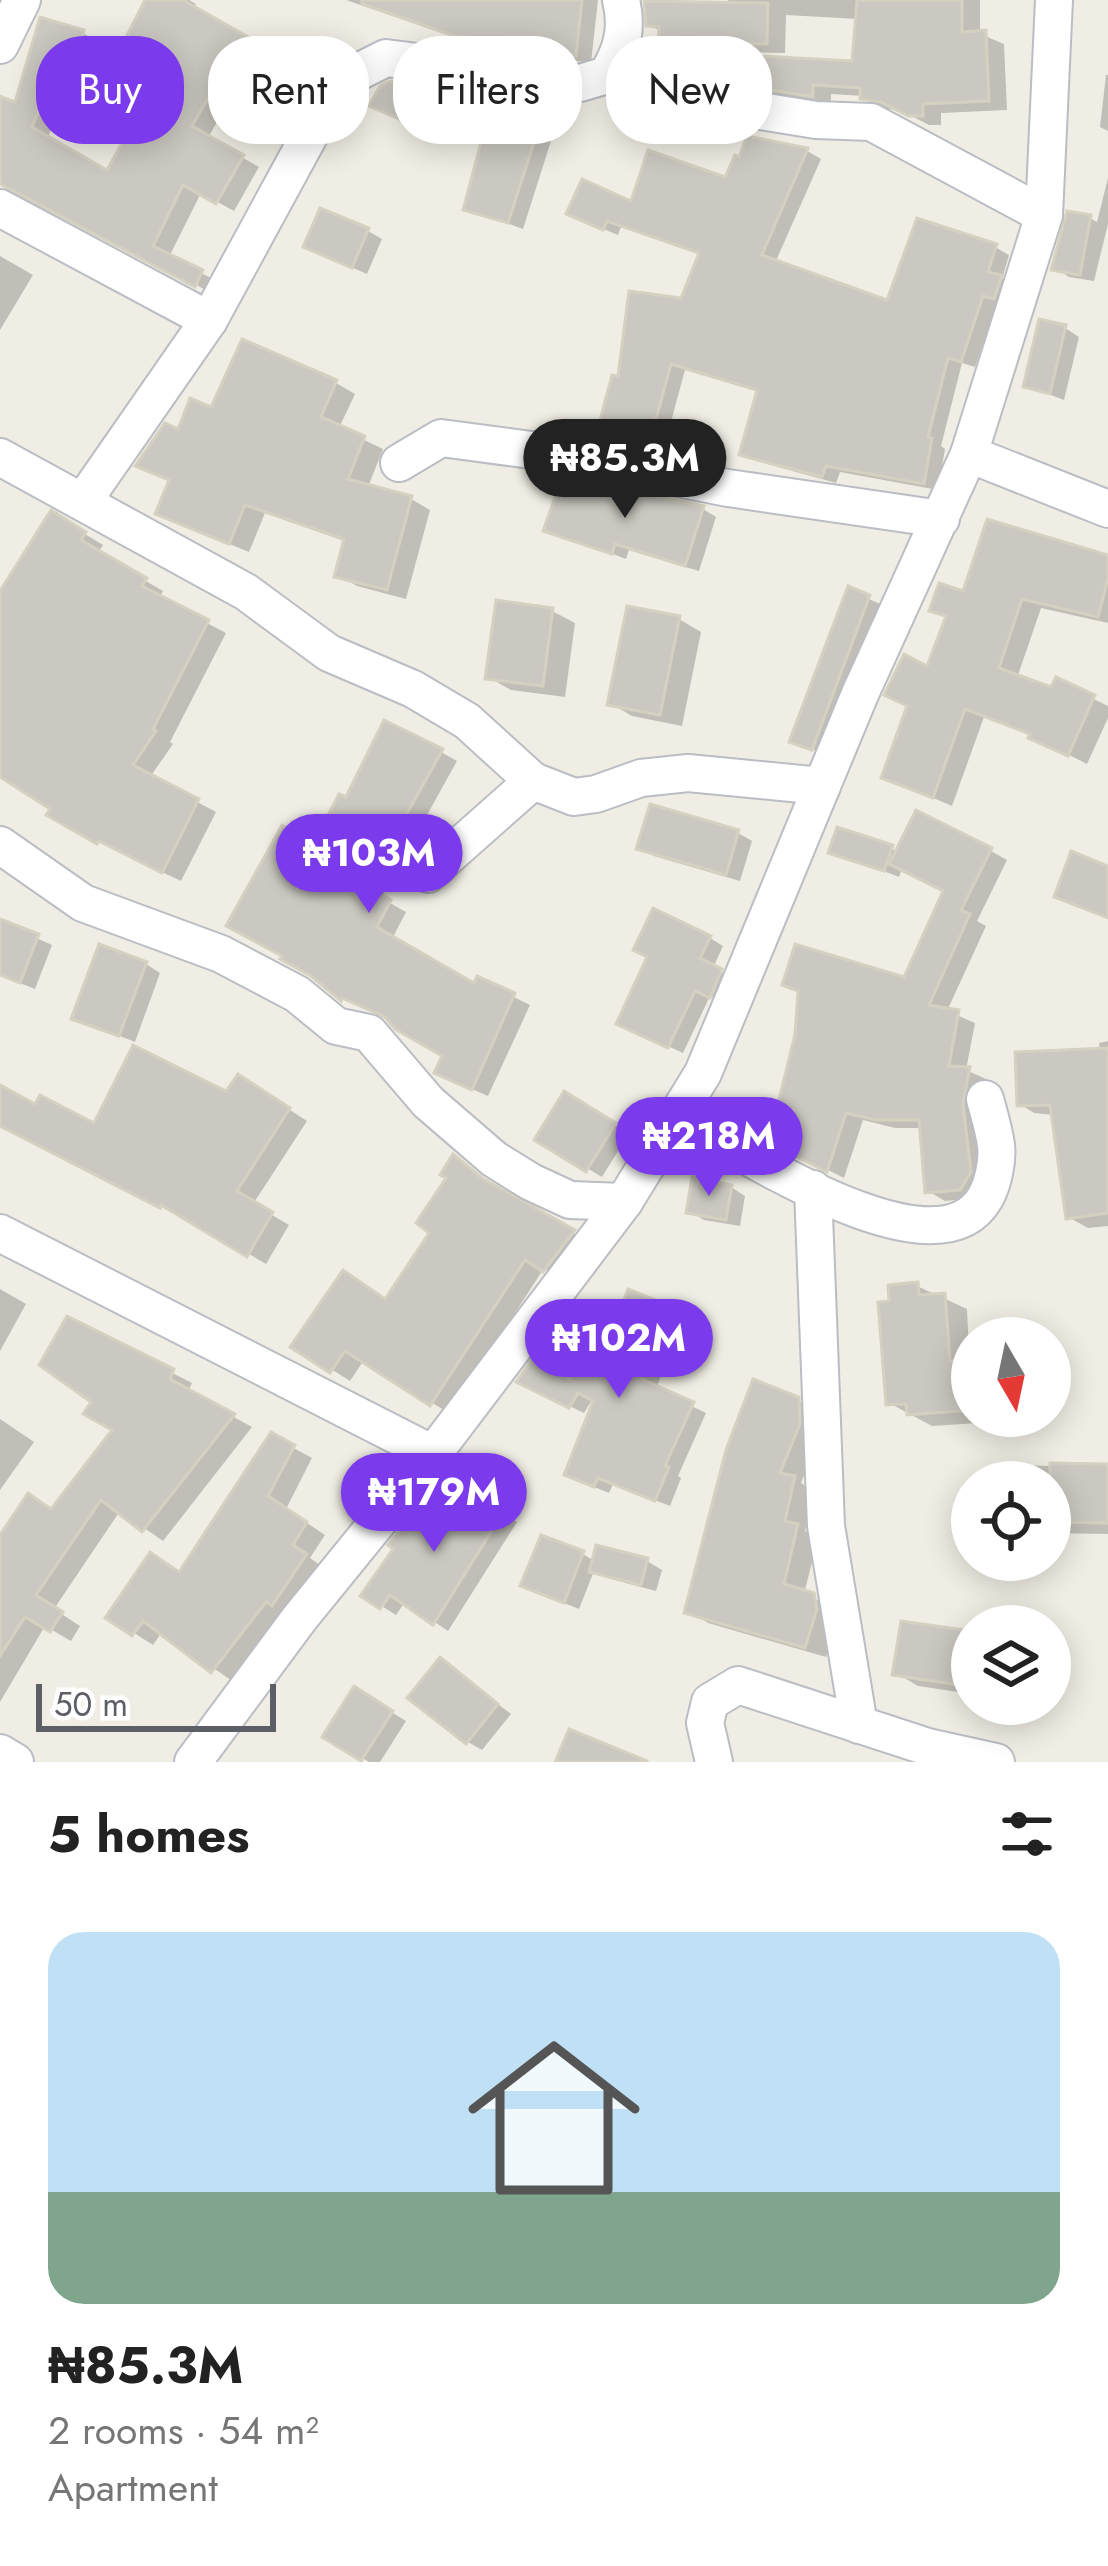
<!DOCTYPE html>
<meta charset="utf-8">
<style>
body{margin:0;font-family:Jost,sans-serif;background:#f2f2f2;color:#222;height:100vh;display:flex;flex-direction:column;font-size:45px;white-space:nowrap}
*{box-sizing:border-box;margin:0}
p{font-size:39px;color:#767676}
.icon{flex:none;width:66px;height:66px;fill:none;stroke:currentColor;stroke-width:2;stroke-linecap:round;stroke-linejoin:round}
.map{position:relative;height:1762px;overflow:hidden}
.drawer{display:flex;flex-direction:column;background:#fff;flex:1}
.drawer>*{flex:none}
.top-card{position:absolute;left:36px;top:36px;width:1038px;height:108px;display:flex;gap:24px}
.needle{width:78px;rotate:171deg}
.buttons{position:absolute;left:951px;top:1317px;display:grid;gap:24px}
.buttons a{display:grid;place-items:center;width:120px;height:120px;border-radius:50%;background:#fff;box-shadow:0 6px 30px #0003;font-size:60px}
.scale{position:absolute;left:36px;bottom:30px;width:240px;box-sizing:border-box;padding-left:12px;border:6px solid #5c5f66;border-top:0;font-size:33px;line-height:42px;white-space:nowrap;color:#5c5f66;-webkit-text-stroke:9px #fff;paint-order:stroke}
.price{position:absolute;translate:-50% -102px;padding:0 27px;border-radius:42px;background:#7c3aed;color:#fff;font-size:39px;line-height:78px;filter:drop-shadow(0 3px 6px #0008)}
.price::after{content:'';position:absolute;left:50%;top:72px;width:36px;height:27px;margin-left:-18px;background:inherit;clip-path:polygon(0 0,100% 0,50% 100%)}
.price.on{background:#222;color:#fff}
ul{padding:0;list-style:none}
li{display:grid;align-content:center;gap:24px;height:636px;padding:0 48px}
li+li{border-top:3px solid #e0e0e0}
li span{display:grid;place-items:center;height:372px;border-radius:36px;color:#555}
li>.icon{margin-inline-start:auto}
span .icon{width:216px;height:216px;fill:#fffc;stroke-width:1}
li b{font-size:51px}
h2{display:flex;justify-content:space-between;align-items:center;height:144px;padding:0 48px;font-size:51px}
.pill{padding:0 42px;border-radius:48px;background:#fff;box-shadow:0 6px 30px #0003;font-size:42px;line-height:108px}
.pill.on{background:#7c3aed;color:#fff}
.map>svg:first-child{display:block}
</style>
<div class="map">
<svg width="1108" height="1762" viewBox="0 0 1108 1762">
<rect width="100%" height="100%" fill="#f0eee4"/>
<g fill="#0003">
<path d="M148,0H189L196,4L192,9L324,84L300,125L236,88L208,138L259,167L234,211L201,193L169,257L219,282L213,294L41,201L0,184V99L17,106L42,21L83,33L100,43L87,87L72,83L47,139L108,174L169,64Z"/>
<path d="M346,0H598L591,63L485,48Z"/>
<path d="M728,0H980V34L1004,44L1007,110L941,113V125H929L902,111L882,108L863,96L831,94V105L780,97L762,86L855,64L858,19L786,15L785,53L679,51L661,41L662,32L649,25L729,6Z"/>
<path d="M1106,75H1108V131L1100,127Z"/>
<path d="M435,90L449,99L433,133L388,113Z"/>
<path d="M537,133L551,141L523,229L467,208Z"/>
<path d="M748,140L807,151L821,159L775,263L888,304L995,247L1009,255L1002,279L1014,286L1008,305L997,302L975,367L962,363L941,446L945,449L938,490L840,472L836,483L757,461L743,453L760,392L685,370L662,455L612,445L598,437L621,380L683,301L702,255L621,227L618,235L584,221L727,181L741,161Z"/>
<path d="M1108,178V224L1094,281L1069,277L1055,268L1090,218L1097,222Z"/>
<path d="M368,231L382,239L367,274L321,254Z"/>
<path d="M0,256L33,275L0,330Z"/>
<path d="M1065,328L1079,337L1064,400L1027,386Z"/>
<path d="M336,383L355,394L339,428L383,449L368,487L411,499L430,510L406,599L357,586L338,575L347,542L265,513L249,552L178,523L172,481L139,465L213,411Z"/>
<path d="M582,497L703,509L716,517L699,571L629,550L626,559L547,529Z"/>
<path d="M52,514L103,545L98,553L163,591L159,598L226,633L170,742L173,744L150,777L216,812L181,881L98,842L0,774V596Z"/>
<path d="M1108,558V623L1041,608L1017,678L1053,691L1057,681L1108,706V718L1087,764L1032,736L984,717L952,806L884,777L949,618L933,609L965,595Z"/>
<path d="M850,590L882,605L825,755L792,740Z"/>
<path d="M552,611L575,623L565,697L511,690L488,677Z"/>
<path d="M679,619L701,632L682,726L632,716L610,703Z"/>
<path d="M441,752L457,761L381,898L406,912L392,939L475,988L479,980L530,1005L488,1096L453,1081L446,1055L383,1014L343,998L315,976V846L347,801Z"/>
<path d="M738,833L752,841L740,881L654,856L640,847Z"/>
<path d="M891,848L898,852L991,851L1007,860L977,921L986,926L947,1011L975,1023L966,1070L986,1079L978,1198L945,1201L928,1191L922,1128H895L863,1120L844,1178L798,1155L905,980L947,891L902,868L899,877L832,851Z"/>
<path d="M0,922L52,945L35,989L0,975Z"/>
<path d="M710,938L723,946L713,968L734,979L724,1003L710,996L683,1053L633,1030Z"/>
<path d="M146,964L160,973L135,1042L75,1018Z"/>
<path d="M1108,1041V1120L1034,1113L1020,1104L1100,1051L1099,1043Z"/>
<path d="M256,1088L307,1121L253,1204L289,1225L266,1264L180,1213L179,1216L0,1124V1089L36,1108L95,1127Z"/>
<path d="M565,1095L629,1133L602,1177L538,1139Z"/>
<path d="M1108,1157V1226L1088,1228L1068,1217Z"/>
<path d="M454,1158L499,1191L590,1243L562,1279L544,1268L450,1414L364,1360L350,1381L295,1346L387,1302L434,1232Z"/>
<path d="M731,1187L745,1196L740,1226L704,1220L689,1211Z"/>
<path d="M917,1286L967,1309L972,1416H992L993,1422L932,1426L889,1403L892,1304Z"/>
<path d="M0,1289L26,1304L0,1351Z"/>
<path d="M669,1308L683,1316L656,1389L706,1413L678,1476L681,1478L670,1506L613,1484L609,1493L582,1482L595,1395L584,1413L534,1389L571,1383L606,1310L620,1319Z"/>
<path d="M68,1320L192,1383L188,1392L252,1427L163,1541L120,1511L54,1609L80,1626L71,1641L45,1626L0,1702V1540L53,1511L116,1430L96,1401Z"/>
<path d="M797,1400L818,1412L819,1437L801,1483L814,1491L805,1531L818,1538L804,1594L834,1608L837,1622L826,1657L708,1623L688,1611Z"/>
<path d="M0,1419L34,1442L0,1490Z"/>
<path d="M272,1436L312,1458L286,1509L325,1535L310,1558L324,1568L232,1681L162,1632L153,1645L109,1617L181,1574Z"/>
<path d="M1008,1465L1108,1467V1534L1050,1533V1482H1008Z"/>
<path d="M462,1489L517,1522L448,1631L405,1602L396,1615L364,1595L444,1518Z"/>
<path d="M598,1548L647,1561L662,1570L656,1591L607,1578L594,1571L579,1609L539,1593L583,1554L594,1561Z"/>
<path d="M972,1634V1694L918,1686L896,1673Z"/>
<path d="M441,1661L511,1714L482,1750L468,1742Z"/>
<path d="M355,1690L406,1721L380,1762H369L326,1736Z"/>
</g>
<g fill="#cbc8c1" stroke="#d5d1c1" stroke-width="3">
<path d="M145,0H183L308,71L281,117L218,81L192,126L244,155L216,204L183,185L153,246L203,270L195,287L0,184V96L15,102L40,17L84,30L70,80L54,75L32,127L107,170L166,64L123,43Z"/>
<path d="M362,0H582L576,56L467,40L362,4Z"/>
<path d="M857,0H962V32L986,30L989,101L923,104V116H908L881,102L860,99V88L813,85V97L759,88L761,56L852,61Z"/>
<path d="M644,1L768,3L767,44L658,42L659,27L646,26Z"/>
<path d="M390,81L436,88L418,127L369,106L380,86Z"/>
<path d="M488,116L538,130L508,223L463,210Z"/>
<path d="M747,136L808,148L762,255L887,300L917,218L997,244L988,272L1002,275L994,299L983,296L961,362L948,358L928,437L932,438L924,484L826,466L822,477L739,455L757,390L671,364L648,449L595,439L612,375L618,376L629,291L681,298L699,253L607,221L603,230L566,214L582,179L631,201L648,150L725,177L735,155L739,157Z"/>
<path d="M320,208L369,228L352,268L303,247Z"/>
<path d="M1067,211L1091,215L1080,275L1051,270Z"/>
<path d="M1039,319L1066,325L1050,394L1023,387Z"/>
<path d="M242,339L337,380L321,417L365,436L348,479L412,496L387,590L334,577L344,539L245,505L229,544L155,514L169,480L135,466L165,423L178,429L190,398L211,407Z"/>
<path d="M583,482L704,506L685,566L615,544L612,554L543,531L559,486L580,493Z"/>
<path d="M51,510L86,532L81,540L147,578L142,586L209,620L153,729L156,731L133,765L199,799L162,873L99,841L97,844L46,815L50,809L0,777V591Z"/>
<path d="M987,519L1108,555V578L1098,617L1022,599L999,668L1051,687L1056,677L1095,695L1068,756L1028,738L1030,734L965,709L933,798L881,778L907,706L884,695L904,654L927,666L946,616L929,611L939,583L963,591Z"/>
<path d="M848,586L870,595L812,750L789,742Z"/>
<path d="M496,600L553,608L543,686L485,679Z"/>
<path d="M627,606L680,616L660,715L607,705Z"/>
<path d="M384,720L443,749L366,887L391,900L377,927L474,983L477,976L515,993L472,1090L434,1073L442,1056L395,1029L385,1017L342,998L341,1001L311,976L280,959L282,956L226,926L282,825L314,842L339,794L346,797Z"/>
<path d="M650,804L739,830L726,875L636,849Z"/>
<path d="M916,810L992,848L961,910L970,914L929,1005L959,1010L949,1066L970,1067L963,1104L971,1172L960,1190L925,1193L919,1120H876L846,1113L827,1172L778,1147V1104L795,1034L798,991L782,985L795,944L904,977L943,891L889,864Z"/>
<path d="M837,827L893,845L884,871L828,853Z"/>
<path d="M1071,851L1108,866V918L1054,897Z"/>
<path d="M653,908L711,936L700,958L722,969L710,998L695,991L668,1048L616,1024L647,957L633,950Z"/>
<path d="M0,919L39,934L20,983L0,975Z"/>
<path d="M99,944L147,962L119,1036L71,1019Z"/>
<path d="M133,1045L226,1091L238,1074L290,1108L237,1191L273,1212L247,1257L161,1205L160,1208L0,1126V1085L35,1104L40,1095L94,1123Z"/>
<path d="M1108,1048V1213L1066,1219L1050,1105L1017,1106L1015,1052Z"/>
<path d="M564,1091L616,1123L586,1172L534,1140Z"/>
<path d="M453,1154L482,1178L575,1230L543,1272L525,1260L430,1406L345,1351L330,1373L290,1347L343,1270L385,1299L429,1233L416,1223L446,1178L440,1175Z"/>
<path d="M692,1177L732,1185L726,1220L686,1213Z"/>
<path d="M918,1282L919,1295L945,1293L950,1361L968,1360L972,1410L907,1415L906,1404L886,1405L878,1302L889,1301L888,1285Z"/>
<path d="M628,1289L670,1306L642,1379L694,1402L665,1466L669,1467L655,1501L598,1478L594,1487L564,1475L593,1401L578,1393L569,1408L516,1382L532,1360L570,1379L604,1306L617,1318Z"/>
<path d="M67,1316L174,1369L170,1379L235,1414L142,1532L101,1500L36,1595L63,1612L50,1632L25,1617L0,1656V1535L28,1493L51,1509L112,1430L83,1414L91,1402L39,1365Z"/>
<path d="M753,1379L799,1397L800,1424L780,1473L795,1476L785,1521L798,1524L784,1584L814,1593L817,1609L805,1648L684,1613L726,1450Z"/>
<path d="M271,1432L295,1445L268,1496L307,1522L293,1545L307,1554L272,1606L266,1602L211,1673L143,1621L132,1636L105,1618L150,1552L179,1572Z"/>
<path d="M1050,1463L1108,1464V1523L1050,1522Z"/>
<path d="M461,1485L504,1511L433,1625L390,1595L380,1609L360,1596L393,1549L388,1545L423,1502L442,1515Z"/>
<path d="M541,1535L584,1551L564,1603L520,1586Z"/>
<path d="M596,1545L648,1558L641,1585L589,1572Z"/>
<path d="M901,1621L972,1631V1687L892,1675Z"/>
<path d="M440,1657L498,1704L466,1744L407,1698Z"/>
<path d="M354,1686L393,1711L361,1761L322,1737Z"/>
<path d="M569,1729L647,1761V1762H555Z"/>
</g>
<g fill="none" stroke-linecap="round" stroke-linejoin="round">
<g stroke="#bbbdc4" stroke-width="40">
<g id="minor">
<path d="M0,45L22,0"/>
<path d="M748,109L816,120L871,122L1044,215"/>
<path d="M0,208L209,320"/>
<path d="M969,454L1108,509"/>
<path d="M0,457L246,592L329,653L413,689L467,721L533,781L574,797L596,794L641,778L688,773L822,786"/>
<path d="M399,463L441,438L546,452L728,488L941,519"/>
<path d="M84,500L209,320L321,114L344,79L386,58L580,83L607,75C622,50 628,29 621,0"/>
<path d="M0,845L83,903L221,954L297,994L336,1026L369,1033L428,1102L494,1159L531,1182L570,1200L624,1202"/>
<path d="M428,874L533,781"/>
<path d="M677,1116C735,1147 936,1282 985,1198C993,1184 998,1161 996,1145C994,1130 989,1114 985,1099"/>
<path d="M813,1189L826,1526L859,1725"/>
<path d="M0,1233L433,1454"/>
<path d="M0,1753L15,1762"/>
<path d="M193,1762L299,1619L433,1454L624,1202L703,1073L860,694L969,454L1044,215L1054,0"/>
<path d="M714,1762L705,1723L710,1702L738,1685L928,1747L996,1762"/>
</g>
</g>
<use href="#minor" stroke="#fff" stroke-width="36"/>
</g>
</svg>
<div class="buttons">
<a><svg class="needle" viewBox="-14 -14 28 28"><path d="M0-13l5 13h-10z" fill="#e53935"/><path d="M0 13l5-13h-10z" fill="#767676"/></svg></a>
<a><svg class="icon" aria-label="locate" viewBox="0 0 24 24"><circle cx="12" cy="12" r="6"/><path d="M12 2v4M12 18v4M2 12h4M18 12h4"/></svg></a>
<a><svg class="icon" aria-label="layers" viewBox="0 0 24 24"><path d="M12 4l9 5-9 5-9-5zM3 14l9 5 9-5"/></svg></a>
</div>
<div class="scale">50 m</div>
<b class="price on" style="left:625px;top:521px">₦85.3M</b>
<b class="price" style="left:369px;top:916px">₦103M</b>
<b class="price" style="left:709px;top:1199px">₦218M</b>
<b class="price" style="left:619px;top:1401px">₦102M</b>
<b class="price" style="left:434px;top:1555px">₦179M</b>
<div class="top-card">
<a class="pill on">Buy</a>
<a class="pill">Rent</a>
<a class="pill">Filters</a>
<a class="pill">New</a>
</div>
</div>
<section class="drawer">
<h2>5 homes<svg class="icon" aria-label="filters" viewBox="0 0 24 24"><path d="M4 7h16M4 17h16"/><circle cx="9" cy="7" r="2"/><circle cx="15" cy="17" r="2"/></svg></h2>
<ul>
<li><span style="background:linear-gradient(#bfe0f5 70%,#7fa58c 0)"><svg class="icon" aria-label="home" viewBox="0 0 24 24"><path d="M3 11l9-7 9 7M6 9v11h12V9"/></svg></span><div><b>₦85.3M</b><p>2 rooms · 54 m²</p><p>Apartment</p></div></li>
</ul>
</section>
